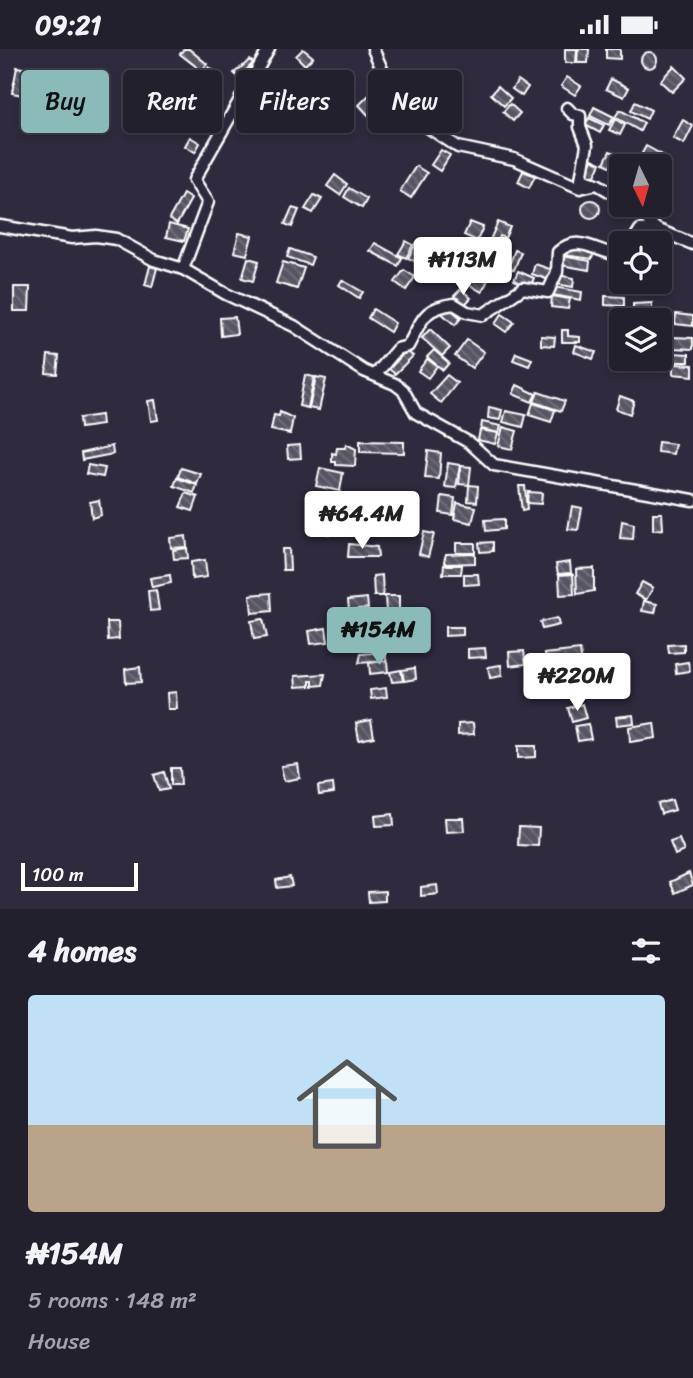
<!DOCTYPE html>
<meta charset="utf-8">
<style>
body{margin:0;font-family:Sriracha,sans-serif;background:#2f2d3a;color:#f1f3f6;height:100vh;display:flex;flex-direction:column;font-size:26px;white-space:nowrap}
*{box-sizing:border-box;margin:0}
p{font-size:23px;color:#a3a3aa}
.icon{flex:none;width:38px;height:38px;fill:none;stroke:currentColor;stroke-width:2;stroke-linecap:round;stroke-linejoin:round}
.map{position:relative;height:860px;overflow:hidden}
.side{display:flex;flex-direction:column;background:#23202e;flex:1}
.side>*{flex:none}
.hud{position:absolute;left:21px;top:21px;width:651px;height:63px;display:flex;gap:14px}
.needle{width:46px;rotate:175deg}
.fabs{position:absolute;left:609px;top:105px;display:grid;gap:14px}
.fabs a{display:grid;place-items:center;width:63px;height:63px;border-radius:7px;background:#23202e;box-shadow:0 4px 10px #0003,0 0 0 2px #403e4a;font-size:35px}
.scale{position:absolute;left:21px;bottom:18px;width:117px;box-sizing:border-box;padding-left:7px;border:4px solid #fff;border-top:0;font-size:19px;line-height:24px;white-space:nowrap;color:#fff;-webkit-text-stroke:5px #2f2a3d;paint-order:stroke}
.price{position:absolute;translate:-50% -60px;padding:0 16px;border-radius:7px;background:#fff;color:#222;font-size:23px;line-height:46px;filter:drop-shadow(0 2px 4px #0008)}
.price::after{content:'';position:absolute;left:50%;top:42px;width:21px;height:16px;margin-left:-10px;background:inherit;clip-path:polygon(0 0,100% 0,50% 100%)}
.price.active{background:#8bbbb9;color:#111}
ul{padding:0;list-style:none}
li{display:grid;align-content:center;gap:14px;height:371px;padding:0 28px}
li+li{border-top:2px solid #403e4a}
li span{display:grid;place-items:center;height:217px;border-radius:7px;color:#555}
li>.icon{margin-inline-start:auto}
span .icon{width:126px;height:126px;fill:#fffc;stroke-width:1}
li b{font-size:30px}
h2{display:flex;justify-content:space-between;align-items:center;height:84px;padding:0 28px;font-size:30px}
.chip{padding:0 24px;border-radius:7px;background:#23202e;box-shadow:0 4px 10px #0003,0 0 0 2px #403e4a;font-size:24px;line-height:63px}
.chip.active{background:#8bbbb9;color:#111}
.status{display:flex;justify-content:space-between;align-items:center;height:49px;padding:0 35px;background:#23202e;direction:ltr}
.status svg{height:19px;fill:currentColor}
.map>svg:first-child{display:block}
</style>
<div class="status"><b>09:21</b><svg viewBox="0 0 49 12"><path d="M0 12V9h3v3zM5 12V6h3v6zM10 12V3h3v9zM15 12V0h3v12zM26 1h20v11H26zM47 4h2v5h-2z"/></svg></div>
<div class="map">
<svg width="693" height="860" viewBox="0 0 693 860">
<defs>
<pattern id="building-back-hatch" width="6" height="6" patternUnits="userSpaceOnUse" patternTransform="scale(1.75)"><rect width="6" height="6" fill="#595564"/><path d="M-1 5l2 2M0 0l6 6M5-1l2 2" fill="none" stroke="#726e7b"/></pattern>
</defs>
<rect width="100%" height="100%" fill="#2f2a3d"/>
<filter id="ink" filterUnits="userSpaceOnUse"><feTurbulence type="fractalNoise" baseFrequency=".0143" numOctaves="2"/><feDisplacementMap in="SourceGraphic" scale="14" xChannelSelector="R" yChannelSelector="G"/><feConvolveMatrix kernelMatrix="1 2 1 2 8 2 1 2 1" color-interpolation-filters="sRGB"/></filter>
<g filter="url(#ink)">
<g fill="url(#building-back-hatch)" stroke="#fff" stroke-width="2">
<path d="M184,0H189L207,15L202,22L180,5Z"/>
<path d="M303,0L313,8L305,16L296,7Z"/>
<path d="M565,0H577L576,14H565Z"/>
<path d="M578,0H589L588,14H577Z"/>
<path d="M606,0H620V10L606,9Z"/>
<circle cx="649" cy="11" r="8"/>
<path d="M250,11L253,14L239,29L234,24Z"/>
<path d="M674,17L686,29L672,43L660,32Z"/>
<path d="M17,18L28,20L23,46L12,44Z"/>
<path d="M209,18L220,27L211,38L200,29Z"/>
<path d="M567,28L581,37L575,46L561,37Z"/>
<path d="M611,30L629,39L624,48L606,40Z"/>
<path d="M518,31L528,38L522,47L512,40Z"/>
<path d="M199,32L209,40L203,48L192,40Z"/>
<path d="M498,37L511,49L504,57L491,45Z"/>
<path d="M375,40L386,52L370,68L359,56Z"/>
<path d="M192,41L216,63L208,71L184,49Z"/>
<path d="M185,51L196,61L190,68L179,58Z"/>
<path d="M635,53L651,61L647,70L631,62Z"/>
<path d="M510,55L520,64L513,72L503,63Z"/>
<path d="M594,58L614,68L609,76L590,67Z"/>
<path d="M620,61L644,74L640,82L615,68Z"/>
<path d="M589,69L604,76L600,84L585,76Z"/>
<path d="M615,70L625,76L620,86L609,81Z"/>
<path d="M683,71L693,77L684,95L673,89Z"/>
<path d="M190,88L200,94L195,103L185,97Z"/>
<path d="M646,97L664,107L659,116L641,106Z"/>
<path d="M441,101L450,106L440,122L431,116Z"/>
<path d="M610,102L620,106L614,119L604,114Z"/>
<path d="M592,110L601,114L594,129L585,125Z"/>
<path d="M416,117L427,124L411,149L400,142Z"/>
<path d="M523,122L535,127L529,139L518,133Z"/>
<path d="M335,126L347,135L340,146L327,137Z"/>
<path d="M349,139L367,150L362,159L344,148Z"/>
<path d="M183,145L191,150L177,175L169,170Z"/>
<path d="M314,146L322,150L313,164L305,160Z"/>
<circle cx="591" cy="160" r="9"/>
<path d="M292,159L299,161L292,178L285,175Z"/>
<path d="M470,173L483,178L477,192L464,186Z"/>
<path d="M498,173L510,178L505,189L500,187L496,196L489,193Z"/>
<path d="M169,175L188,180L184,192L166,188Z"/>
<path d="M239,184L252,187L247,206L234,203Z"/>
<path d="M443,190L451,195L441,211L434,206Z"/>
<path d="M406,192L413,196L406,209L398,205Z"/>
<path d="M417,193L425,197L417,213L408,209Z"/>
<path d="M375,194L402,209L398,217L370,202Z"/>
<path d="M564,198L594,202L592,210L563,206Z"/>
<path d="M290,200L313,208L310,216L287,208Z"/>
<path d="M515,201L521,203L514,221L508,219Z"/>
<path d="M562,207L590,212L589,221L561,216Z"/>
<path d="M248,209L259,212L253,232L242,229Z"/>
<path d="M283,213L304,219L297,240L276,234Z"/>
<path d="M535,215L556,222L552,232L532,225Z"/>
<path d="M150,217L157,219L152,238L145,236Z"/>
<path d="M404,221L415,228L406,241L395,233Z"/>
<path d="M518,222L534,229L530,238L514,231Z"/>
<path d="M475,224L488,231L482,243L468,235Z"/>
<path d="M558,226L574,229L573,238L556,235Z"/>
<path d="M342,231L363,243L359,249L339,236Z"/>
<path d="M14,238H30L29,262H14Z"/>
<path d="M554,238L582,243L581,251L553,246Z"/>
<path d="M461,240L471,249L464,256L454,247Z"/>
<path d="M552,247L570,250L568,260L551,258Z"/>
<path d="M605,247L624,248V257L605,256Z"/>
<path d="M652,254V264H633V255Z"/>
<path d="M446,256L461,269L455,276L440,263Z"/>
<path d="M373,260L395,274L390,283L368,269Z"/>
<path d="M502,265L514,273L506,283L495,275Z"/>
<path d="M657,265L658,271H625V266Z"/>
<path d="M676,265L693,267V277L675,275Z"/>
<path d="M235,268L237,285L221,287L220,269Z"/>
<path d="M430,280L450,299L442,307L422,289Z"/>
<path d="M562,281H568V287L580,288V293H562Z"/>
<path d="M541,287L555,288L554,297L541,296Z"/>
<path d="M673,288L693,289V300L672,299Z"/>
<path d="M467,291L484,303L472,319L455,307Z"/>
<path d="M576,296L596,303L593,310L574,303Z"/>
<path d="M434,301L449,314L443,321L427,308Z"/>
<path d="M406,302L413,307L395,325L389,320Z"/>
<path d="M516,304L532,310L529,317L513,311Z"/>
<path d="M673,304L689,305V313H673Z"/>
<path d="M48,306L59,307L57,325L46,324Z"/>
<path d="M427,310L437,317L428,329L418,322Z"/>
<path d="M673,315L693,316V327L673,325Z"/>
<path d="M305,326L314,328L308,359L299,357Z"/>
<path d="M447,326L457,334L441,354L430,345Z"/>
<path d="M316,328L326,330L319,361L309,359Z"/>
<path d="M517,336L536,345L532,353L513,345Z"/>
<path d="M538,343L565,352L561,362L534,353Z"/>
<path d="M620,347L634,352L630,365L616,360Z"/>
<path d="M155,351L158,371L151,372L148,352Z"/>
<path d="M533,354L555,361L551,373L529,366Z"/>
<path d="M489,358L502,361L500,371L488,369Z"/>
<path d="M506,362L526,366L523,378L503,373Z"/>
<path d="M280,363L293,369L290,385L271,381L274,366L279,367Z"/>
<path d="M101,366L102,376L80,379L79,369Z"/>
<path d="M482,373L501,377L499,384L481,380Z"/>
<path d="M503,378L517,382L512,400L498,397Z"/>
<path d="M480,381L498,384L495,395L478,391Z"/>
<path d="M360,392L404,393V404L360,403Z"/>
<path d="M658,393L675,395L673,405L657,403Z"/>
<path d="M346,395L356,400L355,417L336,416V413H332V404L336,405L337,399H345Z"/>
<path d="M300,396L301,409L288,410L287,397Z"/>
<path d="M112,397L113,405L82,411L81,404Z"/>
<path d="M428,402L441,404L439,430L425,429Z"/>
<path d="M448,414L460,416L456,439L445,438Z"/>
<path d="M88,416L105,419L103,428L86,425Z"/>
<path d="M461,417L471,418L469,436L459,435Z"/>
<path d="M181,419L201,425L197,435L178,428Z"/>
<path d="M320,419L343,424L340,442L316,437Z"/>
<path d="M177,429L197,436L194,444L174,437Z"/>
<path d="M469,436L478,437L477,453L468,452Z"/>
<path d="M519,437H525L527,461L522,462Z"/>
<path d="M528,443L542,444L541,455L527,454Z"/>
<path d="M186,444L198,448L193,462L180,458Z"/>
<path d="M442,447L455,449L453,466L440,464Z"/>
<path d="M99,451L101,466L92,469L90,453Z"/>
<path d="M314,454L338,455L337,465L314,464Z"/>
<path d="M457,454L476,458L472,474L454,470Z"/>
<path d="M572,457L582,459L578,481L568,480Z"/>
<path d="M653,464H662L663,480L653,481Z"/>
<path d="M504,470V480L486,482L485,471Z"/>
<circle cx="385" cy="478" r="6"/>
<path d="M622,472L634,475L633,490L620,489Z"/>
<rect x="328" y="475" width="14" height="10"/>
<path d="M424,483L434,485L428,508L419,505Z"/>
<path d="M186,487L187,498L171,499L170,489Z"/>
<path d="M493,493V502L480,503L479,494Z"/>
<rect x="456" y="494" width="19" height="10"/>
<path d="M349,495L377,498L378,508H348Z"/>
<path d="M187,499L188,509L174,510L173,501Z"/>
<path d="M282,500H289L290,521H283Z"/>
<path d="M475,504V514L446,515L444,512L446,505Z"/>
<path d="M205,511L207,528L192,530L191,513Z"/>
<path d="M570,513L571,524L558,525L556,515Z"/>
<path d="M444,516H462L461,525H443Z"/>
<path d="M594,519V542L577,545L576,520Z"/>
<path d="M464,525H478L479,535L464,536Z"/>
<path d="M573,525L574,545L560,546L559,526Z"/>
<path d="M170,526L171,534L152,538L150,529Z"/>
<path d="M382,526L383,547H374L373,527Z"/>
<path d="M642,533L653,539L646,551L635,545Z"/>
<path d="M156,541L159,561L150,562L148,542Z"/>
<path d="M271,544L272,562L252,564L250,546Z"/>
<path d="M385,547H399V563H386Z"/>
<path d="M367,549L368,559L349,561L348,551Z"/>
<path d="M644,552L657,555L655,564L642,562Z"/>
<path d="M420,562L422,581L392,584L391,565Z"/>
<path d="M557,569L559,576L542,580L540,573Z"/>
<path d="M263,570L267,588L254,590L251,572Z"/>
<path d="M107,573H118L119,590L108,591Z"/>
<path d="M445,578H463V586L445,587Z"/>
<path d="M326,579L328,593L311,595L309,582Z"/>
<path d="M385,592L386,601L372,602V593Z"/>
<path d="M684,595V603L669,604L668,596Z"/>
<path d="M485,599L486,608L468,609V600Z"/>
<path d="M580,601L582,616L547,620L545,605Z"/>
<path d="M524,602L526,615L510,617L509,603Z"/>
<path d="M386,603V612L359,614L361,605Z"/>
<path d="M387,612L388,623L370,625L369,614Z"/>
<path d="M688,613L690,622L676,624L675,615Z"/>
<path d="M501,616L502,627L490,629L488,618Z"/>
<path d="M140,618L141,633L126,634L125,620Z"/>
<path d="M415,619L416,630L404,632L402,621Z"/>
<path d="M401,621L403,632L392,633L390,623Z"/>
<path d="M325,625L323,636L313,637V632H310V637L296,638L295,627Z"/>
<path d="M386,639L387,648L371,650L370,641Z"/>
<path d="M176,643L177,660H168L167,644Z"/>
<path d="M582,655L586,669L572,673L568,659Z"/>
<path d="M633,666L634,674L617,676L616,668Z"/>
<path d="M371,671L374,688L359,691L356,674Z"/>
<path d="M473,674L474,685L458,686V675Z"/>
<path d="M654,674L656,689L630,693L629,678Z"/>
<path d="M588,675L591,690L578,692L575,677Z"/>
<path d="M518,697H536V708L518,709Z"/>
<path d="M298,715L300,729L284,732L281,717Z"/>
<path d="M171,719H180L181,736H171Z"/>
<path d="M164,723L169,740L159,742L154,726Z"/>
<path d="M333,735L334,744L319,746L318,737Z"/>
<path d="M672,751L675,761L661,765L658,755Z"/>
<path d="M393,765L394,776L376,777L375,767Z"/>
<path d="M445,769H463L464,782L446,783Z"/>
<path d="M519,778L539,779L538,797L518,796Z"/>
<path d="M679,790L684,802L675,806L670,793Z"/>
<path d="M689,824L693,836L675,844L670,833Z"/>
<path d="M290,828L292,837L277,839L276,831Z"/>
<path d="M437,836L438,845L421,847V838Z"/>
<path d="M385,842V852L369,853L368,843Z"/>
</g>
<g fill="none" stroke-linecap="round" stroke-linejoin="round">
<g stroke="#fff" stroke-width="15">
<g id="minor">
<path d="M373,0L389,36L411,67L458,98L514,110L580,139L597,135L621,149"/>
<path d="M567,59L573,65L580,67V78L587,96L581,130L594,134"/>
<path d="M633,156L656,180L693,195"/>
<path d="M0,177L72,189L96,187L116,190L154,211L183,220L226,245L294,277L364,322L395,335L403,341L416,364L470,394L494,416L693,451"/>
<path d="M632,194L640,181L656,180"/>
<path d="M183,220L208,153L194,131L269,0"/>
<path d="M376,325L397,300L408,297C422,272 422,259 454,255L467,263L483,266L523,239L548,243L557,223L558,203C579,183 597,205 621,206"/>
</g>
</g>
<use href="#minor" stroke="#2f2a3d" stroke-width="10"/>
</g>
</g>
</svg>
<div class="fabs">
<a><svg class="needle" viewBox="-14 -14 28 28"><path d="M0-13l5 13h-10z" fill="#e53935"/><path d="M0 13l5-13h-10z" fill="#a3a3aa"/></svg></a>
<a><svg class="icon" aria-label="locate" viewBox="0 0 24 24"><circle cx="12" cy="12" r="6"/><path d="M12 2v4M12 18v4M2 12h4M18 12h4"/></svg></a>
<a><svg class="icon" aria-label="layers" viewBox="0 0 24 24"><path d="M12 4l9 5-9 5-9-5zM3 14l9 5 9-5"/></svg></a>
</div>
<div class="scale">100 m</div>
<b class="price" style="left:463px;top:248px">₦113M</b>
<b class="price" style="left:362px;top:502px">₦64.4M</b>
<b class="price active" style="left:379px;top:618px">₦154M</b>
<b class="price" style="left:577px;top:664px">₦220M</b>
<div class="hud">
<a class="chip active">Buy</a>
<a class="chip">Rent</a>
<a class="chip">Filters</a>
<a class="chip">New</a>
</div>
</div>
<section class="side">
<h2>4 homes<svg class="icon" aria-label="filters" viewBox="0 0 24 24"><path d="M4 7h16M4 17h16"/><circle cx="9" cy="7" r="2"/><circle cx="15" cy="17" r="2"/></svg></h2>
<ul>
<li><span style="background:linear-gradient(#bfe0f5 60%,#b9a48a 0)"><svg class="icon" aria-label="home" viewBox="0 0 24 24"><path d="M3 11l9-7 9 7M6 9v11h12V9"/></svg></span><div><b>₦154M</b><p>5 rooms · 148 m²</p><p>House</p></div></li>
</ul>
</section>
